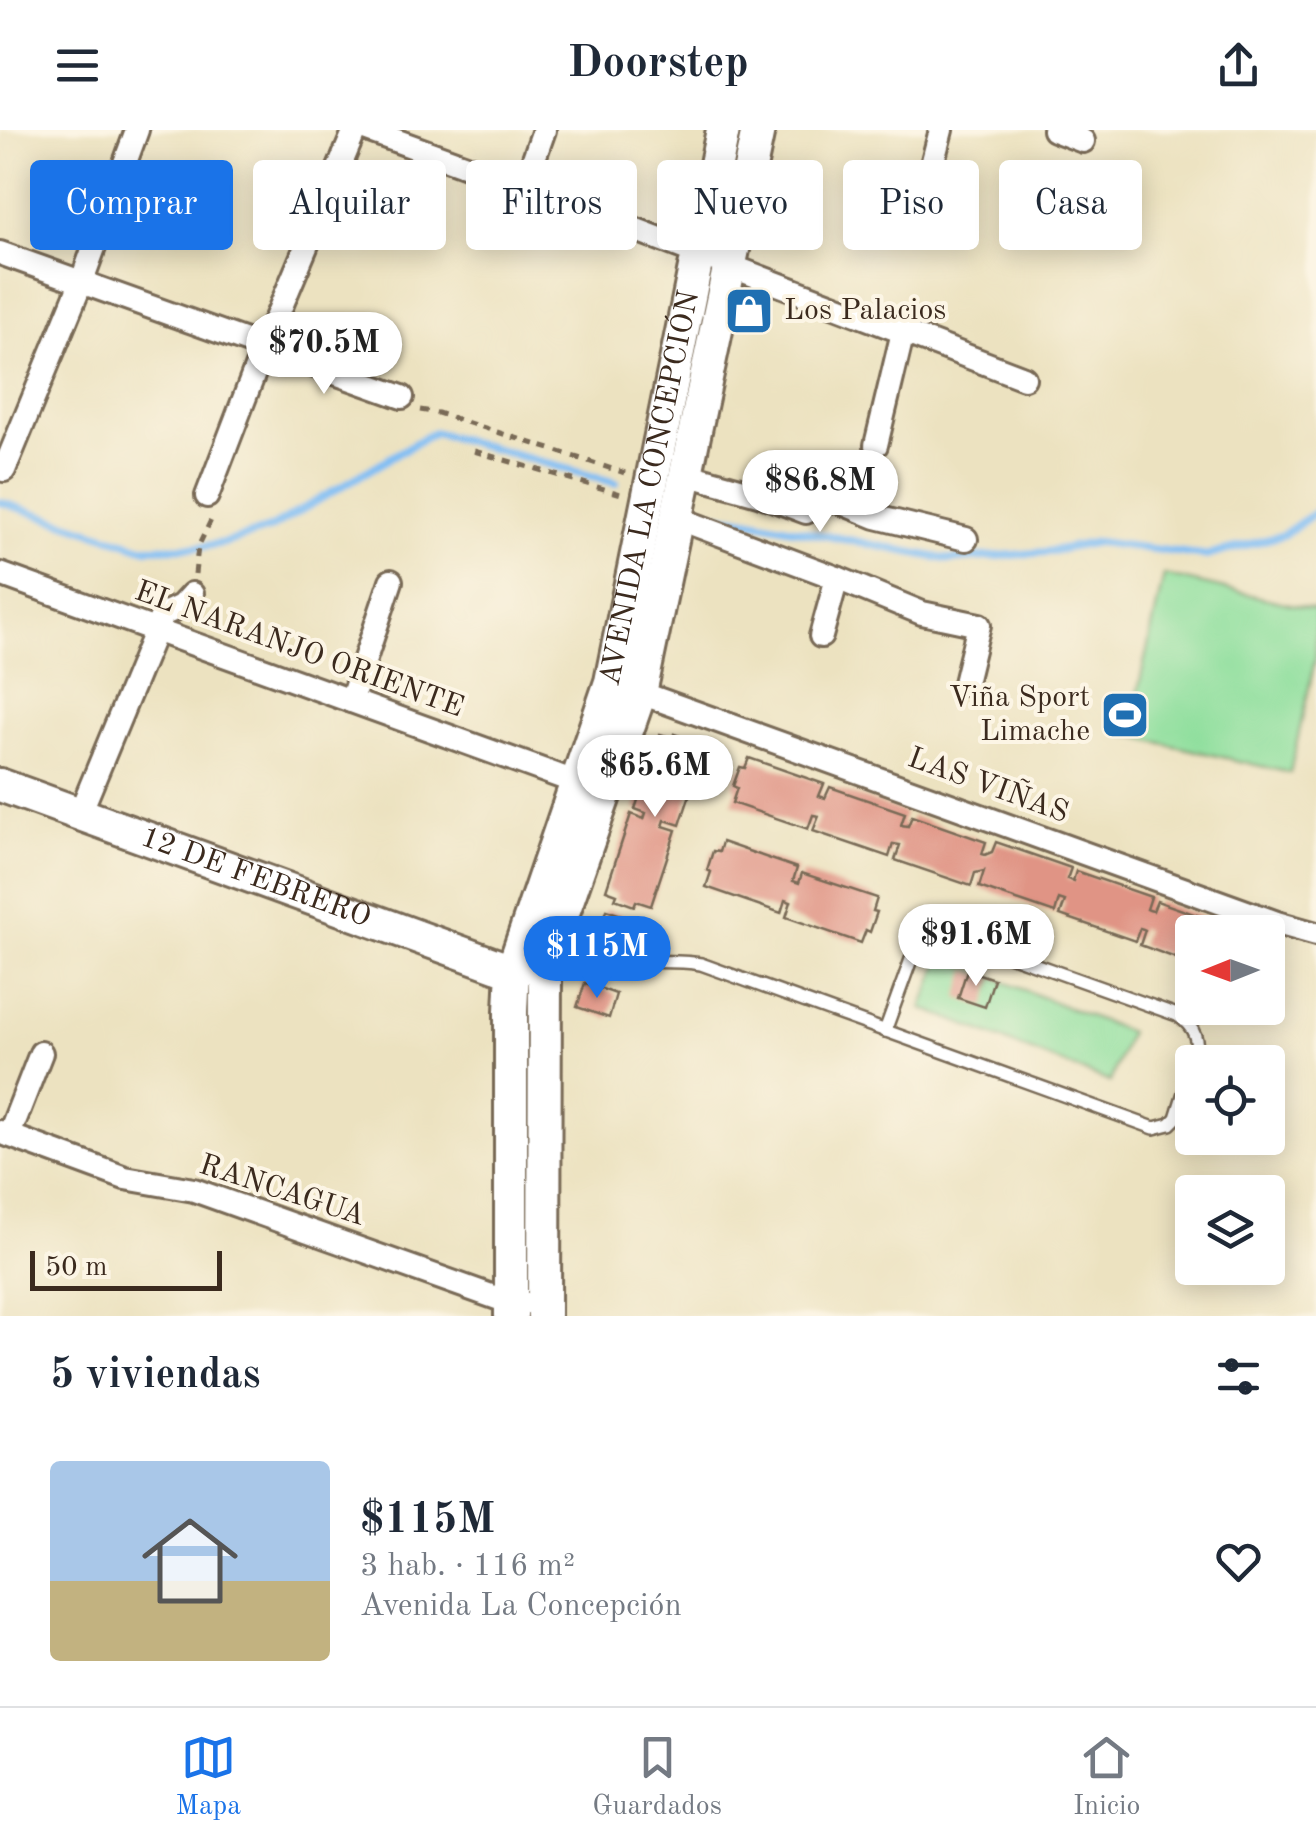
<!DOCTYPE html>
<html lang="es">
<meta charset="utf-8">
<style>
body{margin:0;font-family:"Old Standard TT",serif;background:#f2f2f3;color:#1f2937;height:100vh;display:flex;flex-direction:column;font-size:38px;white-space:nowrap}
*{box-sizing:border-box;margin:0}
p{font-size:32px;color:#747a83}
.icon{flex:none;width:55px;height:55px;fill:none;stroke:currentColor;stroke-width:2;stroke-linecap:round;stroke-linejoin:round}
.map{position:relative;height:1186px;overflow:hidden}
.details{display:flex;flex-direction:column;background:#fff;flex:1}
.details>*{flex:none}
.hud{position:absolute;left:30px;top:30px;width:1258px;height:90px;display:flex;gap:20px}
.needle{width:65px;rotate:269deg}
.tools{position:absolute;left:1175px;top:785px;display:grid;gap:20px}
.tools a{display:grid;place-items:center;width:110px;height:110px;border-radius:10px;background:#fff;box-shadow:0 5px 25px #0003;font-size:50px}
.scale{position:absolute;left:30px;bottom:25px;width:192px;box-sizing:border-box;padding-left:10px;border:5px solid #3b2a1e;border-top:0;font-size:28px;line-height:35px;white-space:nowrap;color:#3b2a1e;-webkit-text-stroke:8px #fcf5e5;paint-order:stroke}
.price{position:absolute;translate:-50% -85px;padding:0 22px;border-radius:35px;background:#fff;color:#222;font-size:32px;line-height:65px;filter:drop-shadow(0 2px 5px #0008)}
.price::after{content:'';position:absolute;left:50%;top:60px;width:30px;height:22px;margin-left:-15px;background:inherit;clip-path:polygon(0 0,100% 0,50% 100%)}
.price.on{background:#1a73e8;color:#fff}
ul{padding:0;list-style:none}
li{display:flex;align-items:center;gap:30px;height:250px;padding:0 50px}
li+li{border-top:2px solid #e0e1e3}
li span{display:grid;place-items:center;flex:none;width:280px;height:200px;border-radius:10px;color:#555}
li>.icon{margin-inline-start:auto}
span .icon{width:120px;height:120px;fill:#fffc;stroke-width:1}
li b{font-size:42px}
h2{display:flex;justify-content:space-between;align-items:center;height:120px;padding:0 50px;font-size:42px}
.chip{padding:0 35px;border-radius:10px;background:#fff;box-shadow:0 5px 25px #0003;font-size:35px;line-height:90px}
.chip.on{background:#1a73e8;color:#fff}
header{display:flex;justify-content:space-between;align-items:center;height:130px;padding:0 50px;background:#fff;font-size:45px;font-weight:600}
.tabs{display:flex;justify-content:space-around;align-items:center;height:140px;border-top:2px solid #e0e1e3;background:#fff;font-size:28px;color:#747a83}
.tabs a{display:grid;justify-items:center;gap:5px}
.tabs .on{color:#1a73e8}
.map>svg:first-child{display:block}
</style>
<header><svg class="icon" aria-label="menu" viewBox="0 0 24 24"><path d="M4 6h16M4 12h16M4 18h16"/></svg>Doorstep<svg class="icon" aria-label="share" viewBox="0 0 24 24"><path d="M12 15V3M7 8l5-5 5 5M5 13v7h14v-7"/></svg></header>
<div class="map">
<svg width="1316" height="1186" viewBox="0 0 1316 1186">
<rect width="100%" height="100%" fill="#fcf5e5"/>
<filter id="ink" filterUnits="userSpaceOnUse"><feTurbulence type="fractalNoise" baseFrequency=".01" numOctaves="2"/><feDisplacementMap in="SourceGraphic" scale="20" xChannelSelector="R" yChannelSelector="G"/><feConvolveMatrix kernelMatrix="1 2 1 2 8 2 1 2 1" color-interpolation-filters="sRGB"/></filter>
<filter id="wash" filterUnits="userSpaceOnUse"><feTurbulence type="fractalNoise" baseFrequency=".0048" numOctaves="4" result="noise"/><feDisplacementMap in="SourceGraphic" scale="40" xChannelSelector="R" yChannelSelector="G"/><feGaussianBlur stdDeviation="2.25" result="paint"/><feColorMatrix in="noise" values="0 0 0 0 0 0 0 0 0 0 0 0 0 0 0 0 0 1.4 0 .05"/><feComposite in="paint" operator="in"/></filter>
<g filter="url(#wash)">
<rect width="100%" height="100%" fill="#ece2c0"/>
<g fill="#90df9e" stroke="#66845e" stroke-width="2.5">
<path d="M1164,445L1316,480V526L1290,643L1128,605Z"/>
<path d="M942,827L1129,902L1110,952L922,878Z"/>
</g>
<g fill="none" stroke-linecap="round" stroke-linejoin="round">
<g stroke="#80bef4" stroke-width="8">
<path d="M0,372L143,418L198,417L224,413L269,399L434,302L616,353"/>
<path d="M691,382L737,388L950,430L1047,422L1097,412L1207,426L1283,405L1316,382"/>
</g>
</g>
<g id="blocks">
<g fill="#e09485">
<path d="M660,604L673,608L674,604L694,611L692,615L705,619L680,695L665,690L663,696L676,700L651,776L636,771L634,776L615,769L617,764L606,760L631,684L644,689L646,683L635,679Z"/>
<path d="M749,628L824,654L819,666L825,668L830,657L905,683L901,695L908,696L912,686L986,712L982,724L985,725L992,722L996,712L1071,738L1067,749L1073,751L1076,741L1151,767L1147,779L1149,780L1153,781L1157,771L1231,797L1229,802H1192V834L1140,815L1145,800L1143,799L1140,798L1135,811L1060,785L1065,771L1059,769L1055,783L979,757L984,741L975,743L971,756L895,730L900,715L893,714L889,727L813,701L819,686L813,685L808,699L732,673L737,658L733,656L740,637L745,638Z"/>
<path d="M722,712L797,738L793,751L799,753L802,743L877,768L873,781L877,782L870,802L866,800L861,813L786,787L791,772L785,770L781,783L706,757L711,742L707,740L713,721L719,722Z"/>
<path d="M606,780L637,790L629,814L598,804Z"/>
<path d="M967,840L994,849L985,877L958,868Z"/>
<path d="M585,853L616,864L609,888L577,877Z"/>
</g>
</g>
</g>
<g filter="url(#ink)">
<use href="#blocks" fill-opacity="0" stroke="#796a57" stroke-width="2.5"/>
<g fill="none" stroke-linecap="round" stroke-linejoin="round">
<g stroke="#796a57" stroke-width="16">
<g id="lane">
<path d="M554,827C561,823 568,819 576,820C589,820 602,827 614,829C643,834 672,829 701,834L1154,998L1170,994L1176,988L1192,937"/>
<path d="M885,901L917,813C927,802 935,802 950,804L1177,885C1196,898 1200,911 1194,932"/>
</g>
</g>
<g stroke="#796a57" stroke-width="28">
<g id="street">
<path d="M367,0L524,57L1024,248"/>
<path d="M1054,0L1083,11"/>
<path d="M524,57L544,0"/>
<path d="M925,62L941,0"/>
<path d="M0,123L402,267"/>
<path d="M876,315L903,202"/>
<path d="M4,340L81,153L137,0"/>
<path d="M686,344L758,364L806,382L830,368L876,387L966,409"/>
<path d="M207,366L264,217L355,0"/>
<path d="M677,388L837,448L922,483L979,495L965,553"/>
<path d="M0,444L589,657"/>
<path d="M821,506L837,448"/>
<path d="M627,558L1277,793L1316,804"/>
<path d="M351,571L391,451"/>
<path d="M80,683L162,485L181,476L192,464"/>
<path d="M0,1002L125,1048L194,1060L511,1173H523"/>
<path d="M9,1005L41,923"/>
</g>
</g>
<g stroke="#796a57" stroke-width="38">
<g id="secondary">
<path id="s1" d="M0,655L498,836L513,839L531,836"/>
<path id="s2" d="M511,1186V881L513,839L611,552L723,0"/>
<path d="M544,1186L545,834L640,563L758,0"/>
</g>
</g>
<g stroke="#796a57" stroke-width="5" stroke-dasharray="8 8" stroke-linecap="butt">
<path d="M420,280L438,283L625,343"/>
<path d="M474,321L621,364"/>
<path d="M195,444L198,417L212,388"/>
</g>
<use href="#lane" stroke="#fff" stroke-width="11"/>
<use href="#street" stroke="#fff" stroke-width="22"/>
<use href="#secondary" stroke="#fff" stroke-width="32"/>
</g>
</g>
<defs>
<g id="shop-square" transform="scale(2.5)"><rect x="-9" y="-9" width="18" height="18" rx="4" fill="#1f6fb2" stroke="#fcf5e5"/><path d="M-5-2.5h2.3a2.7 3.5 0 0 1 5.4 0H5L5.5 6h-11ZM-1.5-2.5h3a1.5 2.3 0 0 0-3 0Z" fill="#fff"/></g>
<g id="stadium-square" transform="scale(2.5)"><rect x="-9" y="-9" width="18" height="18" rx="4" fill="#1f6fb2" stroke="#fcf5e5"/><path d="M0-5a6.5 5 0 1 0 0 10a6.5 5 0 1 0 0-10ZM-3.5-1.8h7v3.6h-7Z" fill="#fff"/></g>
</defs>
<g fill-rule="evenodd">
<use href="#shop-square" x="749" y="181"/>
<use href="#stadium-square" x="1125" y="585"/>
</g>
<g text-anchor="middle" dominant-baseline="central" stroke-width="8" stroke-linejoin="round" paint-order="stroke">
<g font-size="30" fill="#3b2a1e" stroke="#fcf5e5" text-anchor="start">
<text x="784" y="181">Los Palacios</text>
<text x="1090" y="568" text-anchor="end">Viña Sport<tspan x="1090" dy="34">Limache</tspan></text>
</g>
<g font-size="30" fill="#3b2a1e" stroke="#fcf5e5">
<text stroke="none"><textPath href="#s2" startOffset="848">AVENIDA LA CONCEPCIÓN</textPath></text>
<text transform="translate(299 520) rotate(20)">EL NARANJO ORIENTE</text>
<text transform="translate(988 656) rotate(20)">LAS VIÑAS</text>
<text stroke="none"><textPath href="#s1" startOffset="272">12 DE FEBRERO</textPath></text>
<text transform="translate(282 1061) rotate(18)">RANCAGUA</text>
</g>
</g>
</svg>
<div class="tools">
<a><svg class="needle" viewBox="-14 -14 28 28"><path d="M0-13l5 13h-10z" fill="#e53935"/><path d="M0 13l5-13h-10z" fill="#747a83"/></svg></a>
<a><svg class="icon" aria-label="locate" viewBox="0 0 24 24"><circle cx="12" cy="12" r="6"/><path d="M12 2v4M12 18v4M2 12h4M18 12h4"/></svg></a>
<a><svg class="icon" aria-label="layers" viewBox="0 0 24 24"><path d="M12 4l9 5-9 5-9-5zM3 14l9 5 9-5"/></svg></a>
</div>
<div class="scale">50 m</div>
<b class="price" style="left:324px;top:267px">$70.5M</b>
<b class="price" style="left:820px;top:405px">$86.8M</b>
<b class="price" style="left:655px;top:690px">$65.6M</b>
<b class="price" style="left:976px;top:859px">$91.6M</b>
<b class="price on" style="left:597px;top:871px">$115M</b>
<div class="hud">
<a class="chip on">Comprar</a>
<a class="chip">Alquilar</a>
<a class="chip">Filtros</a>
<a class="chip">Nuevo</a>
<a class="chip">Piso</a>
<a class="chip">Casa</a>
</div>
</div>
<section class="details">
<h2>5 viviendas<svg class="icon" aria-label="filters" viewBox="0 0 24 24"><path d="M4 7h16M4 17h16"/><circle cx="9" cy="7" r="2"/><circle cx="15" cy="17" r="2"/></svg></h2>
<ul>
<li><span style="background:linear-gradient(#a9c7e8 60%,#c2b280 0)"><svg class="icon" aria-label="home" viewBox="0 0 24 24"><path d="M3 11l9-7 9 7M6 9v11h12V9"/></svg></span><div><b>$115M</b><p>3 hab. · 116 m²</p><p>Avenida La Concepción</p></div><svg class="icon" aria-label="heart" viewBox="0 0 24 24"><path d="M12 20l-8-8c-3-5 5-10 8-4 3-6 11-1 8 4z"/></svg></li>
</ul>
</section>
<nav class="tabs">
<a class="on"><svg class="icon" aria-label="map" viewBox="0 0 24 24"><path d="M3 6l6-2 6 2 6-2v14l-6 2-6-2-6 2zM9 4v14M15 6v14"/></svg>Mapa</a>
<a><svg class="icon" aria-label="saved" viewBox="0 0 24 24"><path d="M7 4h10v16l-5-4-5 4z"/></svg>Guardados</a>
<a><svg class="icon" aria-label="home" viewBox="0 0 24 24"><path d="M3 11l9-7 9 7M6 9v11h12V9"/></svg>Inicio</a>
</nav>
